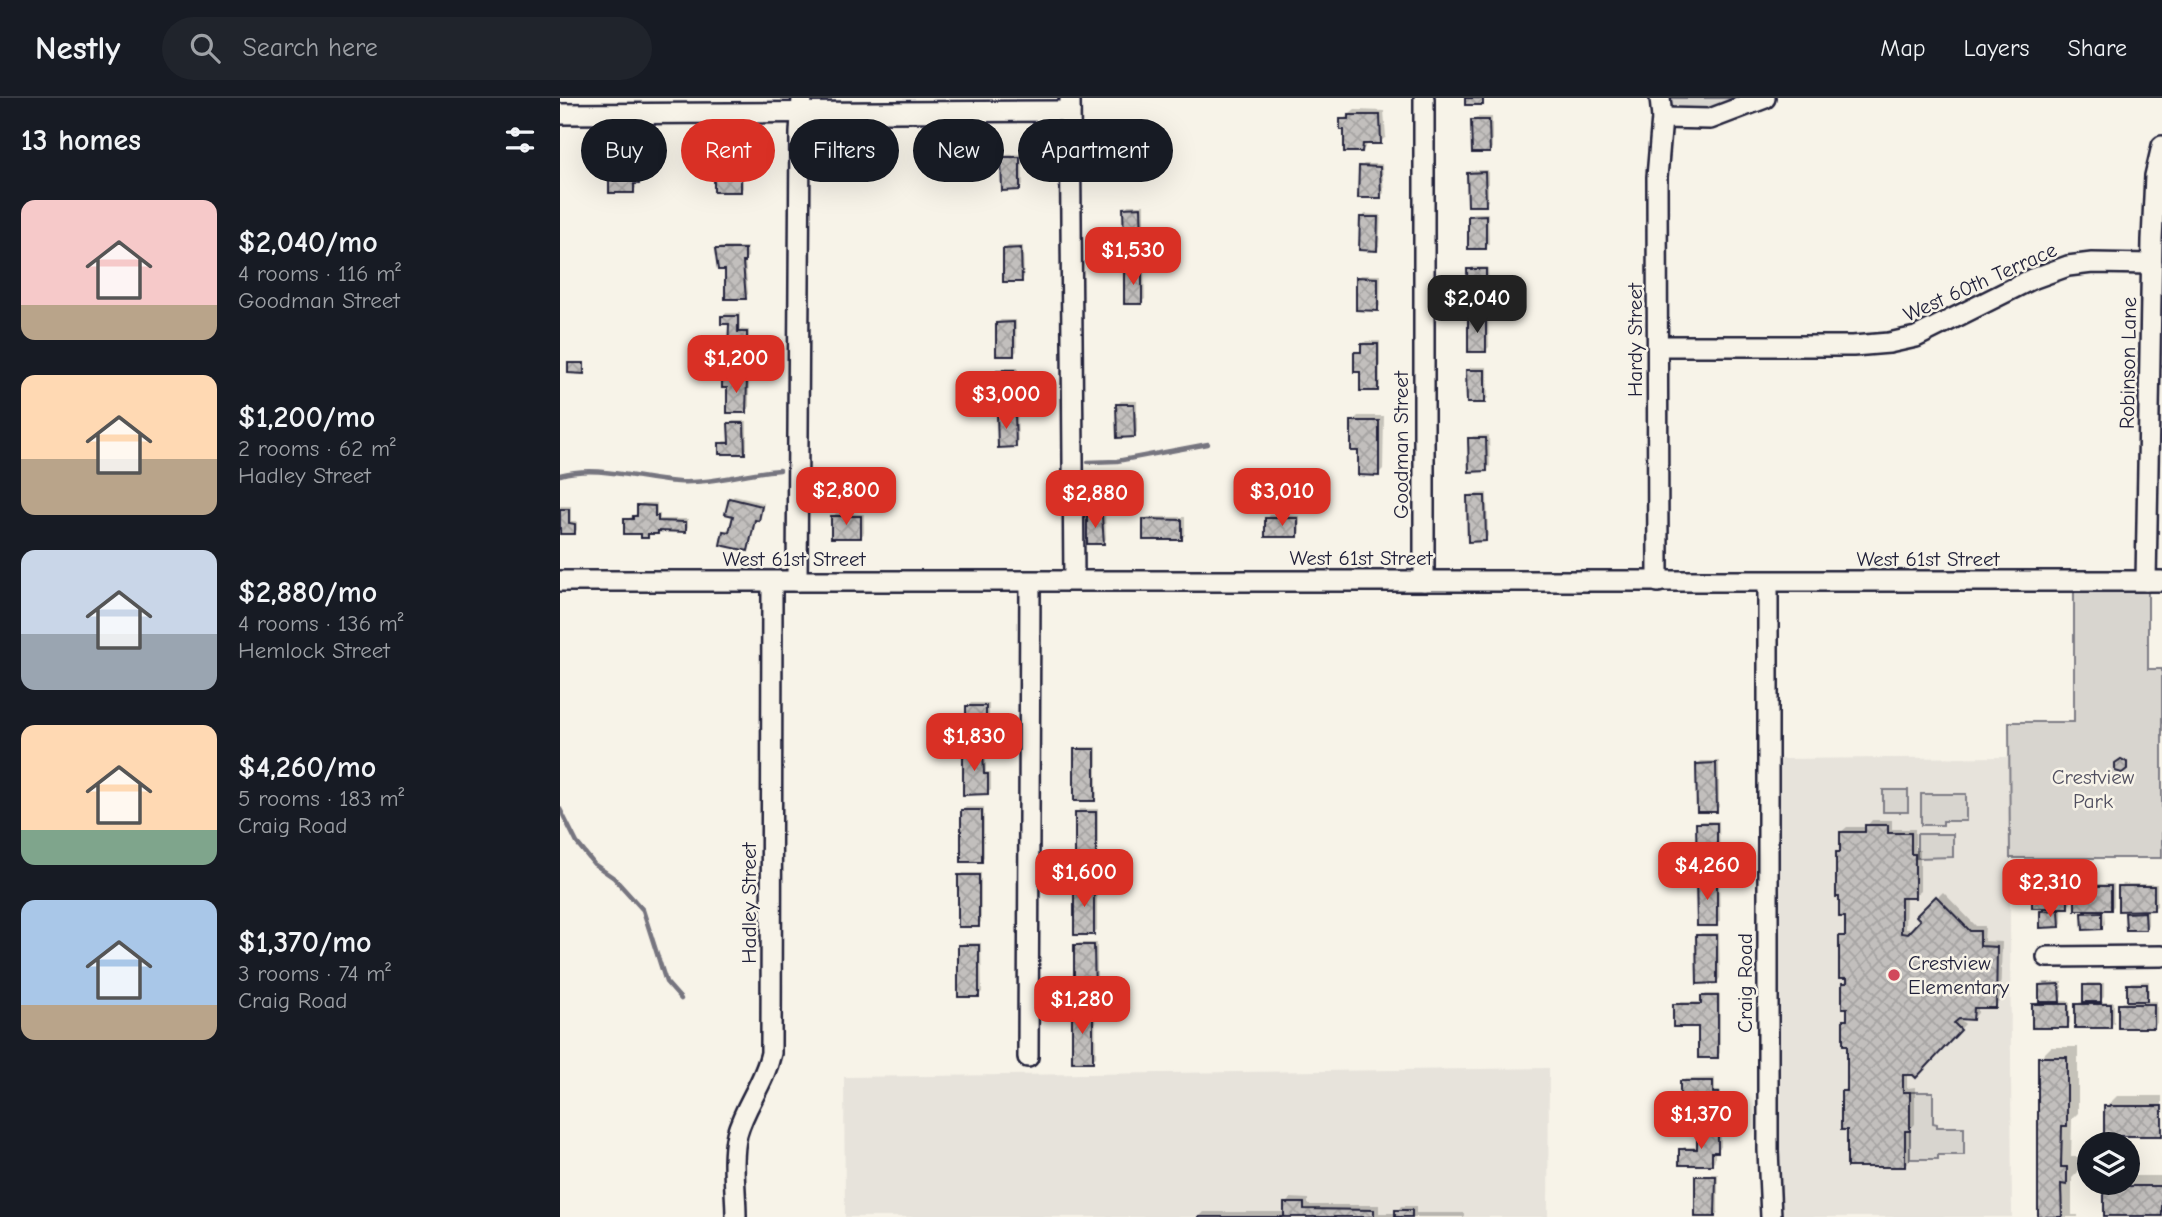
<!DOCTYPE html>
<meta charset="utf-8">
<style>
body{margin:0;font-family:"Comic Neue",sans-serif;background:#20242c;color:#f1f3f6;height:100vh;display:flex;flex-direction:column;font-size:26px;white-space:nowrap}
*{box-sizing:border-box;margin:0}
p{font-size:23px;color:#9ea1a6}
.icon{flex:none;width:38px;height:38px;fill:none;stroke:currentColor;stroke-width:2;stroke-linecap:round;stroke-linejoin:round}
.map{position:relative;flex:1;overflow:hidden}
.details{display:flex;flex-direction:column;background:#171b24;width:560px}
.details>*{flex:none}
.top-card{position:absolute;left:21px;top:21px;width:665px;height:63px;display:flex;gap:14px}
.buttons{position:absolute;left:1517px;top:1034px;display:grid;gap:14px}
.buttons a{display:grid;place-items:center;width:63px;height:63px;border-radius:50%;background:#171b24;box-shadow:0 7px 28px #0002;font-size:35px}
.price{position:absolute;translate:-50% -60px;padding:0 16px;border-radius:14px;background:#d93025;color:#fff;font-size:23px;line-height:46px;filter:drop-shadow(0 2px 4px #0008)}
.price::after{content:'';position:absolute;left:50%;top:42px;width:21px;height:16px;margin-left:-10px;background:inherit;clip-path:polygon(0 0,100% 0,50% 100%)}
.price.on{background:#222;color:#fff}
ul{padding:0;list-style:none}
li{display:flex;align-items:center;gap:21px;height:175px;padding:0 21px}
li span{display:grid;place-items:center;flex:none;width:196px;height:140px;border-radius:14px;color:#555}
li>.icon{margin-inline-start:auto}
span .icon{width:84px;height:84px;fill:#fffc;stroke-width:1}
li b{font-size:30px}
h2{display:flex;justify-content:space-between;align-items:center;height:84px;padding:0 21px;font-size:30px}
.chip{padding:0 24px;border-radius:32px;background:#171b24;box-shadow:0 7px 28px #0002;font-size:24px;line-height:63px}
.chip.on{background:#d93025;color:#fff}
header{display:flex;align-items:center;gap:42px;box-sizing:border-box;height:98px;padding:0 35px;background:#171b24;border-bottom:2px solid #363941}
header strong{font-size:33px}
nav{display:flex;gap:38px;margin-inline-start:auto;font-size:24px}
.search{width:490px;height:63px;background:#20242c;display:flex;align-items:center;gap:18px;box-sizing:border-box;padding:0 24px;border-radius:38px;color:#9ea1a6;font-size:26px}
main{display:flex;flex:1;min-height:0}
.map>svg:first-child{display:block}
</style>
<header>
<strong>Nestly</strong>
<div class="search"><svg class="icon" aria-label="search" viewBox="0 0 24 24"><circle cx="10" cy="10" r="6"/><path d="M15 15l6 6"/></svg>Search here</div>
<nav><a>Map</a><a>Layers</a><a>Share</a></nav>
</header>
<main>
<section class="details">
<h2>13 homes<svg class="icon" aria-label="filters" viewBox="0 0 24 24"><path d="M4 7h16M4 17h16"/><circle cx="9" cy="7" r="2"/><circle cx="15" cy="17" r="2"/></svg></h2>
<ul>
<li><span style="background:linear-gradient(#f6c9c9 75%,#b9a48a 0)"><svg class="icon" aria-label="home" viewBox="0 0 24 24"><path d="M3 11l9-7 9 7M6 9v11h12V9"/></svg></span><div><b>$2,040/mo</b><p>4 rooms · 116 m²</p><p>Goodman Street</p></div></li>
<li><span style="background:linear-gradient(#ffd9b3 60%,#b9a48a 0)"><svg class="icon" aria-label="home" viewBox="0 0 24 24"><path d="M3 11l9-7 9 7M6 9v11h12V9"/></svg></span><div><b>$1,200/mo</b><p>2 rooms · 62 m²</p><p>Hadley Street</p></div></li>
<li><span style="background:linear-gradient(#c9d6e8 60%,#9aa5b1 0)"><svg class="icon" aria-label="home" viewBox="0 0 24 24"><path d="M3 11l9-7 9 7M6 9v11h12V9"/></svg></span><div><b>$2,880/mo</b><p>4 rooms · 136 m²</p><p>Hemlock Street</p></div></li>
<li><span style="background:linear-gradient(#ffd9b3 75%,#7fa58c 0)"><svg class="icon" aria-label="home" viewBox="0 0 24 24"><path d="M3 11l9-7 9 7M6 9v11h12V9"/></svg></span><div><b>$4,260/mo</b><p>5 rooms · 183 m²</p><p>Craig Road</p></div></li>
<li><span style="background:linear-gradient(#a9c7e8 75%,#b9a48a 0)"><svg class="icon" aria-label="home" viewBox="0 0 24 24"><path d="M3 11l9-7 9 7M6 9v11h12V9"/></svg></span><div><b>$1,370/mo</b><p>3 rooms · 74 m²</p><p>Craig Road</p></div></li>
</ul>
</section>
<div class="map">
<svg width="1602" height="1119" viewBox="0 0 1602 1119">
<defs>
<pattern id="building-cross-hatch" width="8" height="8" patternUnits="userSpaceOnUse" patternTransform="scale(1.75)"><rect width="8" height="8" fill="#c2bfbd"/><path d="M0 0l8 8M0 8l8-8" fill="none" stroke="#a6a4a3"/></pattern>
</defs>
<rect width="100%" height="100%" fill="#f7f3e8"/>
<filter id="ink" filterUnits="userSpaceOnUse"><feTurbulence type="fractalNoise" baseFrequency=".0143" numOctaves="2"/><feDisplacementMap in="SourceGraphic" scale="14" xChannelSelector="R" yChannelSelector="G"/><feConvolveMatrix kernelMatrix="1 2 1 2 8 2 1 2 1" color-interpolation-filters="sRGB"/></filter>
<g filter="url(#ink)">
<g fill="#e7e3db">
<path d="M1449,659L1452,1119H1222L1218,1071V661Z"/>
<path d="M989,970L988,1119H285L284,979Z"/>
</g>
<g fill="#d8d5cf" stroke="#7d7c85" stroke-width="2">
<path d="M1107,0H1188C1164,8 1139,18 1114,12Z"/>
<path d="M1514,494H1588V571H1602V760H1450L1449,624H1514Z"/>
<rect x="1323" y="692" width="25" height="22"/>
<path d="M1361,696H1406V723H1383V727H1361Z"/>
<path d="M1357,736H1393V759L1357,760Z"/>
<path d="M1350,994H1373V1025L1377,1026V1029H1404V1057H1378V1061H1350Z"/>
</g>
<g fill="#0003">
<path d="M795,12L824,13L826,39L820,44H807V47L802,53L782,22Z"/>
<path d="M916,19H932V50L929,53L913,22Z"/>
<path d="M586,37L587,68L584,72L568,41L571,38Z"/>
<path d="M462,56L463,87L459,91L443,60L446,57Z"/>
<path d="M804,66H822L824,95L821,98L800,69Z"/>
<path d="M54,67H81V81L76,84V90L73,93L51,70Z"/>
<path d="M159,67H183V90L180,93L156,70Z"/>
<path d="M912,72H928V103L925,106L909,75Z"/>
<path d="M568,107H584V138L581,141L565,111Z"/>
<path d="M913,115H928L929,146L926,149L909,118Z"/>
<path d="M805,116L821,117L819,148L816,151L802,120Z"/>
<path d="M448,148H463L464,179L461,182L445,151Z"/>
<path d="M160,149H187L188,159L185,161L188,196L185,199L157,152Z"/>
<path d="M912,169H928L929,200L925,203L909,172Z"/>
<path d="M569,170H584L585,201L581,204L565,173Z"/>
<path d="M801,177H821L820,208L817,211L798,180Z"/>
<path d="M166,215H180V231L189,232V251L186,255H181V260L178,263L156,252L159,248L170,249V224L163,219Z"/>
<path d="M913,218H928L929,249L926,252L909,221Z"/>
<path d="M441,222H456L457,253L454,256L437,225Z"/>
<path d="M806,243H820V288L817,291L802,272L796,255L802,252V246Z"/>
<path d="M911,269H927L928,300L924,303L908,272Z"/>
<path d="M442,270H458V301L455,304L439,273Z"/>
<path d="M166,278H189V310L186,314L163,281Z"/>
<path d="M561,303H577V334L574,338L558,306Z"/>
<path d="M457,313L458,344L455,348L439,317L442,314Z"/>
<path d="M798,318H824L823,371L818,376L800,351L793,323Z"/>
<path d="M173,323H187V351L184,354L160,346L164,343H170V326Z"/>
<path d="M929,337L930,368L926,372L910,341L913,338Z"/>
<path d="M927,395L928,438L925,442L909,399L912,396Z"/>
<path d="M174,398L204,405L201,417L196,420L190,448L187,451L165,434L168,431L172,432L175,416L171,401Z"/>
<path d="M82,405H97V416H100V421H128V429L125,432L100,431L87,438L66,422L79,414V408Z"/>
<path d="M0,408H11V423H17V432L14,435H0Z"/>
<path d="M276,415L304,416V435L301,439L273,419Z"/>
<path d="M532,415H545L546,441L543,444L528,419Z"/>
<path d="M710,417L740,418V434L737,438L707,421Z"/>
<path d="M588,419H625V437L621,441L585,422Z"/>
<path d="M411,605H429V638L426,642L408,608Z"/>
<path d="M408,649H426V674H431V692L427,695L405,653Z"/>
<path d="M519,649H537V699L534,702L516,652Z"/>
<path d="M1141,663H1159V709L1156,712L1138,666Z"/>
<path d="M406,709H424V759L421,762L403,712Z"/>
<path d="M520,711H538V761L535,764L517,714Z"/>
<path d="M1312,722H1332V731H1355V752H1360V793L1354,798H1346L1345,831H1354L1363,822L1359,818L1383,794L1416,828H1425L1424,843L1442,844L1440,903L1435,908H1418V915L1413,920H1399L1405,926L1356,978L1347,975V990L1355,989V1026L1350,1031V1062L1345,1068L1289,1030L1283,994L1288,988L1289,946L1285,922L1289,919L1283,886L1288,881L1281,839L1287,834L1277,755L1281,751V734L1287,729H1306Z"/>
<path d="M1141,723H1159L1160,766L1156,770L1138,726Z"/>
<path d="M403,775H421V824L418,827L400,778Z"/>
<path d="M1141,778H1159L1160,823L1157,826L1138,781Z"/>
<path d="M519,783H537V832L534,835L515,786Z"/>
<path d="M1477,783H1511V805L1508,808H1502V825L1499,828L1481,813L1487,808L1474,786Z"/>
<path d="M1520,786H1554V808L1551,811H1544L1545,826L1541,829L1524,815L1529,811L1517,789Z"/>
<path d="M1563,786H1597V808L1593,811H1588V827L1585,830L1567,815L1571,811L1560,789Z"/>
<path d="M1141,835H1159L1160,880L1157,884L1138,838Z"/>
<path d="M403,845H421L422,894L418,898L400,848Z"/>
<path d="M519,845H537V894L534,898L516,848Z"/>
<path d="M1589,883V898L1584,903H1597V925L1594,928L1560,907L1563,904H1569L1568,887L1571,884Z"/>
<path d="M1484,884H1502V899L1498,903H1510V925L1507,928L1474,906L1481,903V888Z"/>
<path d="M1528,885H1544V899L1539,904H1554V925L1550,928L1517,907L1520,904H1525V888Z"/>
<path d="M1146,896H1160V955L1157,958L1140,927L1115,907L1118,904H1142V899Z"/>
<path d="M517,909H535L536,959L532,962L514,913Z"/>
<path d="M1491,949H1518V1015L1512,1021L1511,1059H1518V1074L1512,1080V1117H1518V1119H1480V960Z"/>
<path d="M1155,980V993H1161V1010L1158,1014L1122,984L1125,981Z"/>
<path d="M1557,998H1602V1036L1546,1009Z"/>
<path d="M1142,1032H1161V1049L1155,1052V1062L1152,1065L1121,1052L1124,1049H1139V1035Z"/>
<path d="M1140,1076H1158V1114L1155,1117L1137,1079Z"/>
<path d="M1568,1078H1602V1116L1545,1089L1549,1085H1568Z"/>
<path d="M731,1100L748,1101V1107H819V1115H836L841,1108H856V1115H904V1119H639L644,1114H725V1106Z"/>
</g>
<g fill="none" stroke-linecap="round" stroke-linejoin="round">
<g stroke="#76747f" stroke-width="4.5">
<path d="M528,364L557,363L648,346"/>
<path d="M0,377C38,366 80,382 118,384C153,386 186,374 220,372"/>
<path d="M0,711L17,745L34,766L54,780L83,812L106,884L121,901"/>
</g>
</g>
<g fill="url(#building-cross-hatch)" stroke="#22223b" stroke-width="2">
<rect x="905" y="0" width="18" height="7"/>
<path d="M788,17H820L821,46H803L802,54H784V32H780V21H788Z"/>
<path d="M911,22H929L930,55H912Z"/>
<path d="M566,40H584L585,73L567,74Z"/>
<path d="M441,59H460V92L442,93Z"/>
<path d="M799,68L820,69L821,100H798Z"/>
<path d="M49,69H79V86H74V95H49Z"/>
<rect x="154" y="70" width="27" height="24"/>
<path d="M925,74L926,108H908L907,75Z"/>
<path d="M581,109L582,143H564L563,110Z"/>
<path d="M926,117V151H908V118Z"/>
<path d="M800,119H818L817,153L799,152Z"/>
<path d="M461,150L462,184H443V151Z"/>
<path d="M155,151H185V164H183L186,201H165V172H158Z"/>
<path d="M907,171H926V205H908Z"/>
<path d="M582,172V206H564V173Z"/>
<path d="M796,179L818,180V213L796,212Z"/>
<path d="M161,218H178V234H187V256H179L178,265H155V251H168L169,226H161Z"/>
<path d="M926,220V254H908V221Z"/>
<path d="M454,224V258H436V225Z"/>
<path d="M801,246H818V293H800V274H794V254H801Z"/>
<path d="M8,265H24V276L8,275Z"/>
<path d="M437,272H455L456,306H438Z"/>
<path d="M906,272H925V305H907Z"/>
<path d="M162,281H187L186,315H167V290H162Z"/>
<path d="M556,306H574L575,339L557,340Z"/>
<path d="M437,316H455L456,349L438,350Z"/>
<path d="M791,323H819V378L798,377V353H791Z"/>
<path d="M168,325H184L185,356H159V345H169Z"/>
<path d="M908,340H926L927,373L909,374Z"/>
<path d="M907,398H925L926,443L908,444Z"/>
<path d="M169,400L202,408L199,423L195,422L188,453L160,447L163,433L169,434L173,418L165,416Z"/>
<path d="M77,407L95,408V418H98V423L126,424V434L98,433V436H88V440H81V436H64V421H73V418H77Z"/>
<path d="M0,411H9V425L15,426V436H0Z"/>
<rect x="271" y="418" width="30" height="22"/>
<path d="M527,418H542L544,446H527Z"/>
<rect x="705" y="420" width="33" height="19"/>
<path d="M583,421L622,422V442H583Z"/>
<rect x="406" y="608" width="20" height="35"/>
<rect x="514" y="651" width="21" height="52"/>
<path d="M403,652H423L424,676H428V696L403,697Z"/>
<path d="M1561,661L1567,664V671L1562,675L1555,673V665Z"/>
<path d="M1156,665L1157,714H1137L1136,666Z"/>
<rect x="401" y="712" width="21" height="52"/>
<rect x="515" y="714" width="21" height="52"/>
<path d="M1136,725H1157V771H1137Z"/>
<path d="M1305,727H1328V735H1351V756H1355V800H1341V835L1347,836L1360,822L1356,818L1376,798L1410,833H1420V848L1437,849L1436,910H1414L1413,922L1399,921L1394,925L1401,932L1356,980L1353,977H1343V994H1350V1033H1345V1069H1287V1032H1281V993H1287V947H1283V922H1287V910H1282V885H1287V880H1279V838H1285V819H1279V799H1276V754H1280V734H1305Z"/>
<rect x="398" y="777" width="21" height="52"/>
<path d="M1136,780H1157V828H1137Z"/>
<rect x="514" y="785" width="20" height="52"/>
<rect x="1472" y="785" width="36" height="25"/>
<rect x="1515" y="788" width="36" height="24"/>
<path d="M1558,788H1594V812L1558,813Z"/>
<path d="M1499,812L1500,829L1480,830V813Z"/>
<path d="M1542,814V831L1523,832L1522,815Z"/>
<path d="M1585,814L1586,832H1566L1565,815Z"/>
<path d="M1136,837H1157V885L1137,886Z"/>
<rect x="398" y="847" width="21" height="52"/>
<path d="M514,847H534L535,899H514Z"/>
<path d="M1499,886L1500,904H1479V887Z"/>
<rect x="1567" y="886" width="20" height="17"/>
<rect x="1523" y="887" width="18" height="17"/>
<path d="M1141,898H1158V960H1138V929H1113V906H1141Z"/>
<rect x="1472" y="906" width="36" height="24"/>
<rect x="1515" y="906" width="36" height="24"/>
<rect x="1558" y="906" width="36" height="24"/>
<rect x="512" y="912" width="21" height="52"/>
<path d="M1478,959H1507V1028H1502L1501,1069H1507V1087L1501,1086L1502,1119H1478Z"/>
<path d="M1120,983H1153V995H1159V1015L1138,1016V999H1120Z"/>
<rect x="1544" y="1008" width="58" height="30"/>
<path d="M1158,1034V1054H1152V1067H1119V1051H1137V1035Z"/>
<path d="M1135,1078H1156L1155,1119H1135Z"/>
<rect x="1544" y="1088" width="58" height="30"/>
<path d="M724,1105H744V1111L814,1112V1119H637H724Z"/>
<rect x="835" y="1112" width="17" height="7"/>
</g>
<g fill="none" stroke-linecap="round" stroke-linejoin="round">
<g stroke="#22223b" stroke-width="24">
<g id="minor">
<path d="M510,1L514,482"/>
<path d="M0,16L510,13"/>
<path d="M1102,20L1150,21L1205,0"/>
<path d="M1098,248H1293L1329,245L1356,239L1472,181L1508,168L1532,165L1592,166"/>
<path d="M0,483H1602"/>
<path d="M237,483L240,35L242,0"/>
<path d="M864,483V0"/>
<path d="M1586,483L1592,142L1595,78L1602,48"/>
<path d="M1098,484L1097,79L1102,20L1100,0"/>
<path d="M1208,484V1052L1211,1119"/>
<path d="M1487,859L1602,858"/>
<path d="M468,959L470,484"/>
<path d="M176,1119C176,1093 171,1062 177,1036C185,1007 204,986 211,955L212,484"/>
</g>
</g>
<use href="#minor" stroke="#f7f3e8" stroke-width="19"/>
</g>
</g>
<circle fill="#d1495b" stroke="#f7f3e8" stroke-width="2.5" cx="1334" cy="877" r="7"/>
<g text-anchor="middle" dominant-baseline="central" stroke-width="5" stroke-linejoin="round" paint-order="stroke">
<g font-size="21" fill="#22223b" stroke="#f7f3e8">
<text transform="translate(1420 184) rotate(-24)">West 60th Terrace</text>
<text transform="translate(1075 242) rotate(-90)">Hardy Street</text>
<text transform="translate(1568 265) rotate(-89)">Robinson Lane</text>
<text transform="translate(841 347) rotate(-90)">Goodman Street</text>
<text x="801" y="460">West 61st Street</text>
<text x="234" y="461">West 61st Street</text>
<text x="1368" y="461">West 61st Street</text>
<text transform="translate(189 805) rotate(-90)">Hadley Street</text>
<text transform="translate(1185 885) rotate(-90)">Craig Road</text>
</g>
<g font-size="21" fill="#504f60" stroke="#f7f3e8">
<text x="1533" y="679">Crestview<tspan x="1533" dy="24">Park</tspan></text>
</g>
<g font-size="21" fill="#22223b" stroke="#f7f3e8" text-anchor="start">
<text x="1348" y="865">Crestview<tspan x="1348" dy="24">Elementary</tspan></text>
</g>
</g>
</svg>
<div class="buttons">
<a><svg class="icon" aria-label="layers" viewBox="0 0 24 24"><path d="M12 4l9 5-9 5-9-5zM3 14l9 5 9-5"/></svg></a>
</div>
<b class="price" style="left:573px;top:189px">$1,530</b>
<b class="price on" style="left:917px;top:237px">$2,040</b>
<b class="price" style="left:176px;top:297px">$1,200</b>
<b class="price" style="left:446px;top:333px">$3,000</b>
<b class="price" style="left:286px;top:429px">$2,800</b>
<b class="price" style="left:722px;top:430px">$3,010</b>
<b class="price" style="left:535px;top:432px">$2,880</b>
<b class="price" style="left:414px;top:675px">$1,830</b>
<b class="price" style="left:1147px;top:804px">$4,260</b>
<b class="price" style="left:524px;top:811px">$1,600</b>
<b class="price" style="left:1490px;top:821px">$2,310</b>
<b class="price" style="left:522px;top:938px">$1,280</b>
<b class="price" style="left:1141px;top:1053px">$1,370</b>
<div class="top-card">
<a class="chip">Buy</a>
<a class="chip on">Rent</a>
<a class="chip">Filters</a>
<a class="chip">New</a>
<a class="chip">Apartment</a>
</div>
</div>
</main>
